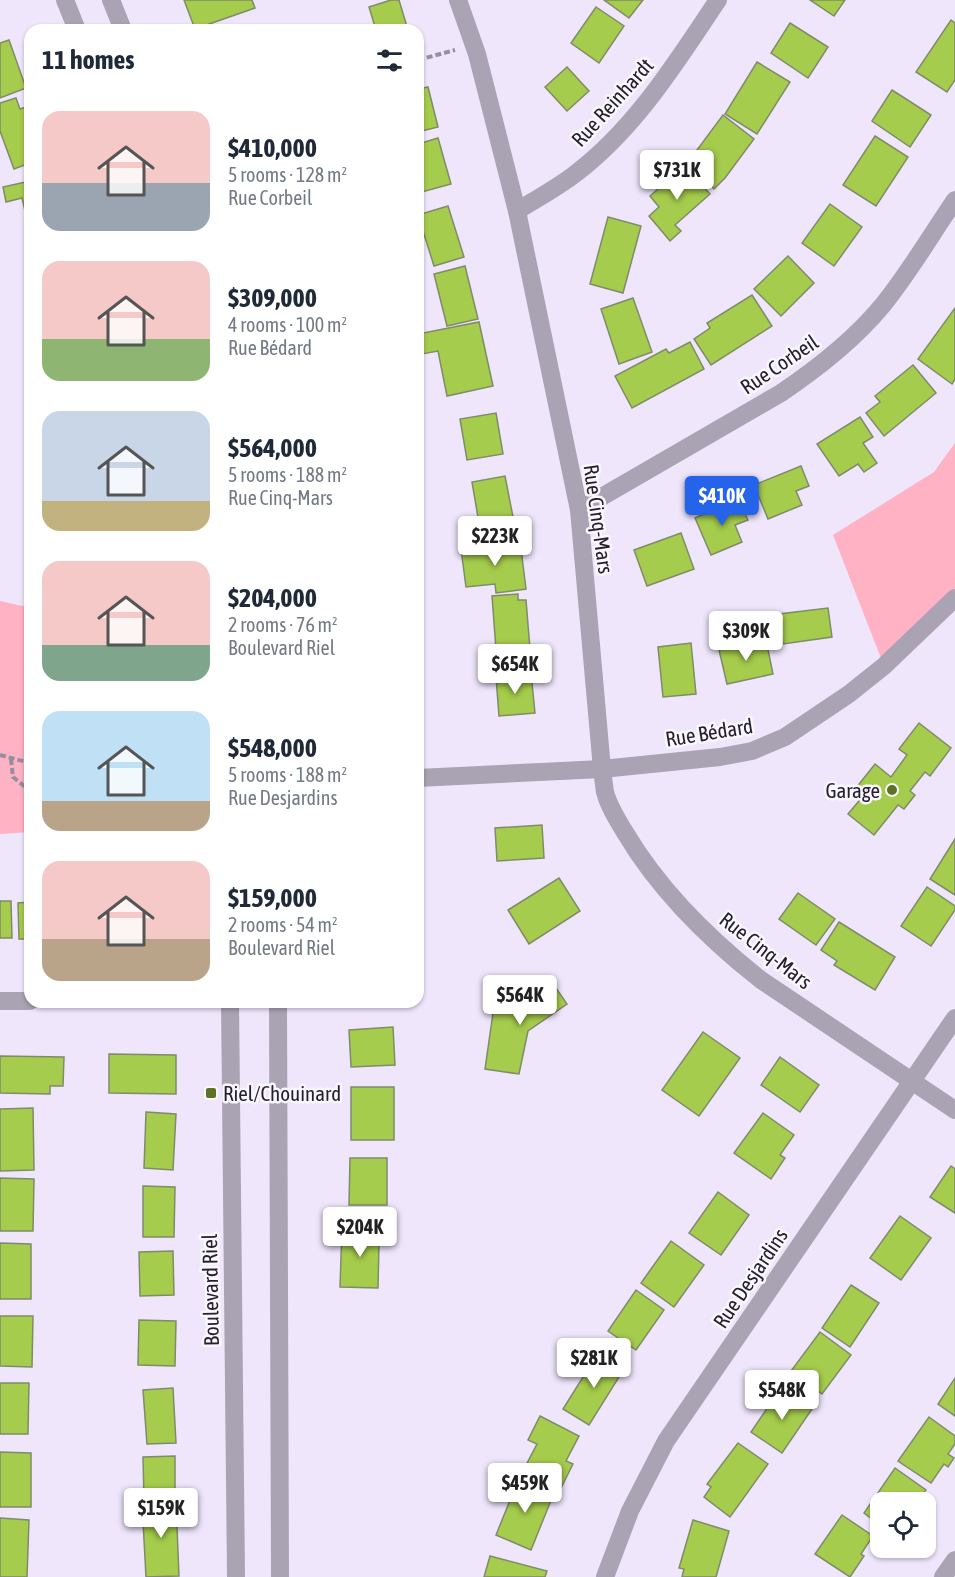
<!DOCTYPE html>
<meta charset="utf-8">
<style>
body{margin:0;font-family:"Asap Condensed",sans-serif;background:#f6f6f7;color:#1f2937;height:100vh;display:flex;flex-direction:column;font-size:22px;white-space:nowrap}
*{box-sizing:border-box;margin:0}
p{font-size:20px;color:#747a83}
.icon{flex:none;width:33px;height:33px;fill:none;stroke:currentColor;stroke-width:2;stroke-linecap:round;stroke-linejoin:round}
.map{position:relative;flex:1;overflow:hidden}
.sheet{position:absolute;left:24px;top:24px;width:400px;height:984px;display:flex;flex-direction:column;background:#fff;border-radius:18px;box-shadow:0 2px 4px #0004}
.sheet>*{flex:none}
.fabs{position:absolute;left:870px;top:1492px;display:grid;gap:12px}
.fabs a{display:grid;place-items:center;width:66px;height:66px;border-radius:12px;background:#fff;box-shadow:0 2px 4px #0004;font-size:30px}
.price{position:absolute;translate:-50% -51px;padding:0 14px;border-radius:6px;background:#fff;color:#222;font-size:20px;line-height:39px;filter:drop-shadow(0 2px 3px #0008)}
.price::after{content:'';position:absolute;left:50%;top:36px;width:18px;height:14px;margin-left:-9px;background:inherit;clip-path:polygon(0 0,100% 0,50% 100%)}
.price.selected{background:#2563eb;color:#fff}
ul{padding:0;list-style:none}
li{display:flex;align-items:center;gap:18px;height:150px;padding:0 18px}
li span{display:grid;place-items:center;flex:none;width:168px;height:120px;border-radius:18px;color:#555}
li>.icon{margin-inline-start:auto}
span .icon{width:72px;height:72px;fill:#fffc;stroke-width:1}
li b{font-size:26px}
h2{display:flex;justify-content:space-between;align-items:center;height:72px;padding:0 18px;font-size:26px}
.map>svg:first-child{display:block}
</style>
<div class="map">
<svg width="955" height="1577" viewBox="0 0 955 1577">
<rect width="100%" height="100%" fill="#efe6fc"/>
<g fill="#ffb2c4">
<path d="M955,443V598L884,666L833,535L934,472Z"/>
<path d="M0,601L27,607L30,641V832L0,834Z"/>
</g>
<g fill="#a5cc4c" stroke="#7f8b69" stroke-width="1.5">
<path d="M184,0H252L255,8L195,29Z"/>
<path d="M391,0H399L408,30H376L369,7Z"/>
<path d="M604,0H643L629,18Z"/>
<path d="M810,0H845L834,16Z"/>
<path d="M596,7L624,26L599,63L571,43Z"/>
<path d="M951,20L955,23V80L947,92L916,72Z"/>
<path d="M790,23L828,47L808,78L771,53Z"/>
<path d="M9,40L26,88L0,98V43Z"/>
<path d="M757,62L790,82L757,134L725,114Z"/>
<path d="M567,67L589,91L567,111L545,87Z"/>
<path d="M428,87L438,127L418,132V89Z"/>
<path d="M892,90L931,115L910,147L872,121Z"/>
<path d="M16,98L20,109L29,106L30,108V163L14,169L0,131V103Z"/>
<path d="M723,115L754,139L725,178L714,189L696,170L704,161L694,154Z"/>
<path d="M875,136L908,157L876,206L843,185Z"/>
<path d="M438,138L451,184L418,193V144Z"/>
<path d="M684,166L710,194L675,225L681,231L670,241L649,216L659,207L650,196Z"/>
<path d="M30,181V231L22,198L6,202L3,187Z"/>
<path d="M830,204L862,227L834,266L802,243Z"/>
<path d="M448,206L464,257L434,266L418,215Z"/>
<path d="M608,217L641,226L623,293L590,284Z"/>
<path d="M788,256L814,283L781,316L754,289Z"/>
<path d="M465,266L478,319L447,326L434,274Z"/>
<path d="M752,295L772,326L711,365L694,339L710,328L707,323Z"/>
<path d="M633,298L652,352L619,364L601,309Z"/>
<path d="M955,308V379L952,384L918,359Z"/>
<path d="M479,322L493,386L447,396L438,351L422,354L418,334Z"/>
<path d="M690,342L704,369L632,408L615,376L666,349L669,353Z"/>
<path d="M913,365L936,393L884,436L866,413L880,402L875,396Z"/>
<path d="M496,413L503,454L467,460L460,419Z"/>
<path d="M860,417L873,437L863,443L877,463L864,472L858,464L839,476L817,444Z"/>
<path d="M801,466L809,486L796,491L802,505L768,519L754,485Z"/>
<path d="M505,476L514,522L480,529L472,482Z"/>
<path d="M738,499L748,520L735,525L742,542L711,555L695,518Z"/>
<path d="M681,533L694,569L647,586L634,550Z"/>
<path d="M520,541L526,589L496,593L495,584L466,587L461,549Z"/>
<path d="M518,594V600H526L531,661L497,663L492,596Z"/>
<path d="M828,608L832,637L783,644L779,614Z"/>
<path d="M766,640L773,674L727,684L719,650Z"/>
<path d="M691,643L696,694L663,697L658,647Z"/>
<path d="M531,673L535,713L499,716L496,677Z"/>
<path d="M919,723L951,748L930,776L925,772L910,791L915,795L904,809L898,805L874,835L848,814L864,795L856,788L875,764L891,777L907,755L899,749Z"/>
<path d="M542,825L544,858L497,861L495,828Z"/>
<path d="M955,839V895L930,879Z"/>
<path d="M559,878L580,911L529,944L508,910Z"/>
<path d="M927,887L955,906V910L931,946L901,926Z"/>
<path d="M798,893L835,919L816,945L779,919Z"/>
<path d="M0,901H11L12,938H0Z"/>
<path d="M30,902V939H19L18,903Z"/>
<path d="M839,922L895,957L875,990L834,965L837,961L821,950Z"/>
<path d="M549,978L567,1004L528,1031L519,1074L485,1069L493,1013Z"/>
<path d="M393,1027L395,1065L351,1067L349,1030Z"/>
<path d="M703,1032L740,1058L699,1116L662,1090Z"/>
<path d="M109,1054L176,1055V1094L109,1093Z"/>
<path d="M0,1056L64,1057L63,1086H50V1094L0,1093Z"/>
<path d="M780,1057L819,1085L800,1112L761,1085Z"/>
<rect x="351" y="1087" width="43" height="53"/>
<path d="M33,1108L34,1170L0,1171V1109Z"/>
<path d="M146,1112L176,1114L173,1170L144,1168Z"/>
<path d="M763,1113L794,1135L780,1155L785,1158L771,1179L734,1153Z"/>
<path d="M350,1158H387V1205H349Z"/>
<path d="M951,1166L955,1169V1213L930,1197Z"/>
<path d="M0,1178L34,1179L33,1231H0Z"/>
<path d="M143,1186L175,1187L174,1237H143Z"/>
<path d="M718,1192L749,1215L721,1255L689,1233Z"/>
<path d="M900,1216L931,1238L901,1280L870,1258Z"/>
<path d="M342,1228L383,1229L382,1244H379L378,1288L340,1287Z"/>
<path d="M671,1241L704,1265L674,1307L641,1283Z"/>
<path d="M0,1243L31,1244V1299H0Z"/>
<path d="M173,1251L174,1295L140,1296L139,1252Z"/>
<path d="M851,1285L879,1303L850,1347L822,1328Z"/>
<path d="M636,1290L664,1310L636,1350L608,1331Z"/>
<path d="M0,1316H33L32,1367L0,1366Z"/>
<path d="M139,1320L176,1321L175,1366L138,1365Z"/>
<path d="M820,1332L851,1355L822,1394L791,1371Z"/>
<path d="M598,1353L624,1369L589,1425L563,1409Z"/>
<path d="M955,1378V1416L938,1404Z"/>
<path d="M0,1383H29L28,1434H0Z"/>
<path d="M173,1388L176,1443L147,1444L143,1390Z"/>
<path d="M781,1388L812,1409L782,1453L751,1432Z"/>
<path d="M540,1416L579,1436L566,1461L573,1464L561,1488L524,1469L537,1444L528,1440Z"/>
<path d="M929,1417L955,1436V1444L948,1454L954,1458L948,1467L944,1464L931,1483L898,1461Z"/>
<path d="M738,1443L768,1464L730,1517L704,1497L711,1487L707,1484Z"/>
<path d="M0,1452L31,1453V1507H0Z"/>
<path d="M175,1456V1500H144L143,1457Z"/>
<path d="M895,1468L926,1490L916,1503H880V1525L864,1513Z"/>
<path d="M519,1478L554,1493L531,1550L496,1535Z"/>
<path d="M176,1502L179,1576L146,1577L142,1503Z"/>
<path d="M842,1515L873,1536L861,1554L864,1556L850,1577L815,1554Z"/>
<path d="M0,1518L29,1520L27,1577H0Z"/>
<path d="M693,1520L729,1531L716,1577H682L684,1569L679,1568Z"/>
<path d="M490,1556L547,1571L545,1577H484Z"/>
</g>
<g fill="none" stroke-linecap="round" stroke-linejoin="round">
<g stroke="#958ea0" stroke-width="4" stroke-dasharray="6 3" stroke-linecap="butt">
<path d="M418,60L455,50"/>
<path d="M0,755L30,763"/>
<path d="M11,759L13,777L30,791"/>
</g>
<g stroke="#a9a3b3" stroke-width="18">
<path d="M65,0L77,30"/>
<path d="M111,0L123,30"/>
<path d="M458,0L477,54L517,211L579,510L602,769C603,777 604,785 605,792C609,807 618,821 626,834C660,891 709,939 761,980L955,1110"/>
<path d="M517,211C536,199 557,188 575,174C636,128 676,62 718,0"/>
<path d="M579,510L781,393C818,368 853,341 882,306C909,273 931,235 955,200"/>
<path d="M418,778L602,769L720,757L752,751L785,737L849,694L884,666L955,598"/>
<path d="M0,1001H30"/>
<path d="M230,1002L236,1577"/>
<path d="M278,1002L280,1577"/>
<path d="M605,1577L630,1511L666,1441L955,1018"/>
<path d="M943,1577L955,1560"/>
</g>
</g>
<g fill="#5c7325" stroke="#f9f6fd" stroke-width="2">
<circle cx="892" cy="790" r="6"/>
<rect x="205" y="1087" width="12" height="12" rx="3"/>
</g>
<g text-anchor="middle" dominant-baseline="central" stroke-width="5" stroke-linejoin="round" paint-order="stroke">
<g font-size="21" fill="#26202d" stroke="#f9f6fd">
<text transform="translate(612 102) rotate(-48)">Rue Reinhardt</text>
<text transform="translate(779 364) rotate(-34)">Rue Corbeil</text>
<text transform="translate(599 519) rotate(82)">Rue Cinq-Mars</text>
<text transform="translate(709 732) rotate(-9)">Rue Bédard</text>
<text transform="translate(766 950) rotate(38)">Rue Cinq-Mars</text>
<text transform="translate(750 1278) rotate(-56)">Rue Desjardins</text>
<text transform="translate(210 1290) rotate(-91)">Boulevard Riel</text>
</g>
<g font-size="21" fill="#26202d" stroke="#f9f6fd" text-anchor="end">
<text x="880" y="790">Garage</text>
<text x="223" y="1093" text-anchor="start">Riel/Chouinard</text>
</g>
</g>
</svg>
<div class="fabs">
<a><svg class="icon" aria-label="locate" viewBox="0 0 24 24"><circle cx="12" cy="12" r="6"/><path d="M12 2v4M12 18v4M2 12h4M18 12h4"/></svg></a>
</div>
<b class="price" style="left:677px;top:201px">$731K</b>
<b class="price selected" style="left:722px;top:527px">$410K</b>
<b class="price" style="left:495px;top:567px">$223K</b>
<b class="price" style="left:746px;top:662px">$309K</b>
<b class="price" style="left:515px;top:695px">$654K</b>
<b class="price" style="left:520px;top:1026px">$564K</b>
<b class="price" style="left:360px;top:1258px">$204K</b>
<b class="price" style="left:594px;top:1389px">$281K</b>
<b class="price" style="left:782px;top:1421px">$548K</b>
<b class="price" style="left:525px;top:1514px">$459K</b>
<b class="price" style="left:161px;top:1539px">$159K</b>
<section class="sheet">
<h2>11 homes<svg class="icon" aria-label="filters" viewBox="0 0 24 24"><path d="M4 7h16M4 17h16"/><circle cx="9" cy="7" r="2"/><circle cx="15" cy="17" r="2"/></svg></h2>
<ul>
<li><span style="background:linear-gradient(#f6c9c9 60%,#9aa5b1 0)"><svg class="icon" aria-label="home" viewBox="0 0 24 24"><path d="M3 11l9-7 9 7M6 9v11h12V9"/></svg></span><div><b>$410,000</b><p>5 rooms · 128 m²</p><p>Rue Corbeil</p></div></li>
<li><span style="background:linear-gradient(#f6c9c9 65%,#8fb573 0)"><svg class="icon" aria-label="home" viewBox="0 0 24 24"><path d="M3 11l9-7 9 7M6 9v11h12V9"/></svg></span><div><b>$309,000</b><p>4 rooms · 100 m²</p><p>Rue Bédard</p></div></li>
<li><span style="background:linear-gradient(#c9d6e8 75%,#c2b280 0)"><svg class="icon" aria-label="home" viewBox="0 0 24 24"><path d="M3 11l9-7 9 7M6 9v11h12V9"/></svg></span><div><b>$564,000</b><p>5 rooms · 188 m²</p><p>Rue Cinq-Mars</p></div></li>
<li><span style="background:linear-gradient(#f6c9c9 70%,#7fa58c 0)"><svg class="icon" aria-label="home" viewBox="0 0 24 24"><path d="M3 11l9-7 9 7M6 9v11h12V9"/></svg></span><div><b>$204,000</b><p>2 rooms · 76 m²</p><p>Boulevard Riel</p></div></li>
<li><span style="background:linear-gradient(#bfe0f5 75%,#b9a48a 0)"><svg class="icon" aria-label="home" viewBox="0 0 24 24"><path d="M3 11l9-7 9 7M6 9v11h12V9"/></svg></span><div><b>$548,000</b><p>5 rooms · 188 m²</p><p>Rue Desjardins</p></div></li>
<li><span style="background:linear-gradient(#f6c9c9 65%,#b9a48a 0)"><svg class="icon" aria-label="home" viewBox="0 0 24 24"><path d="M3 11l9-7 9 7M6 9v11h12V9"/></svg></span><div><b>$159,000</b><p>2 rooms · 54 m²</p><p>Boulevard Riel</p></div></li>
</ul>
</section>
</div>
